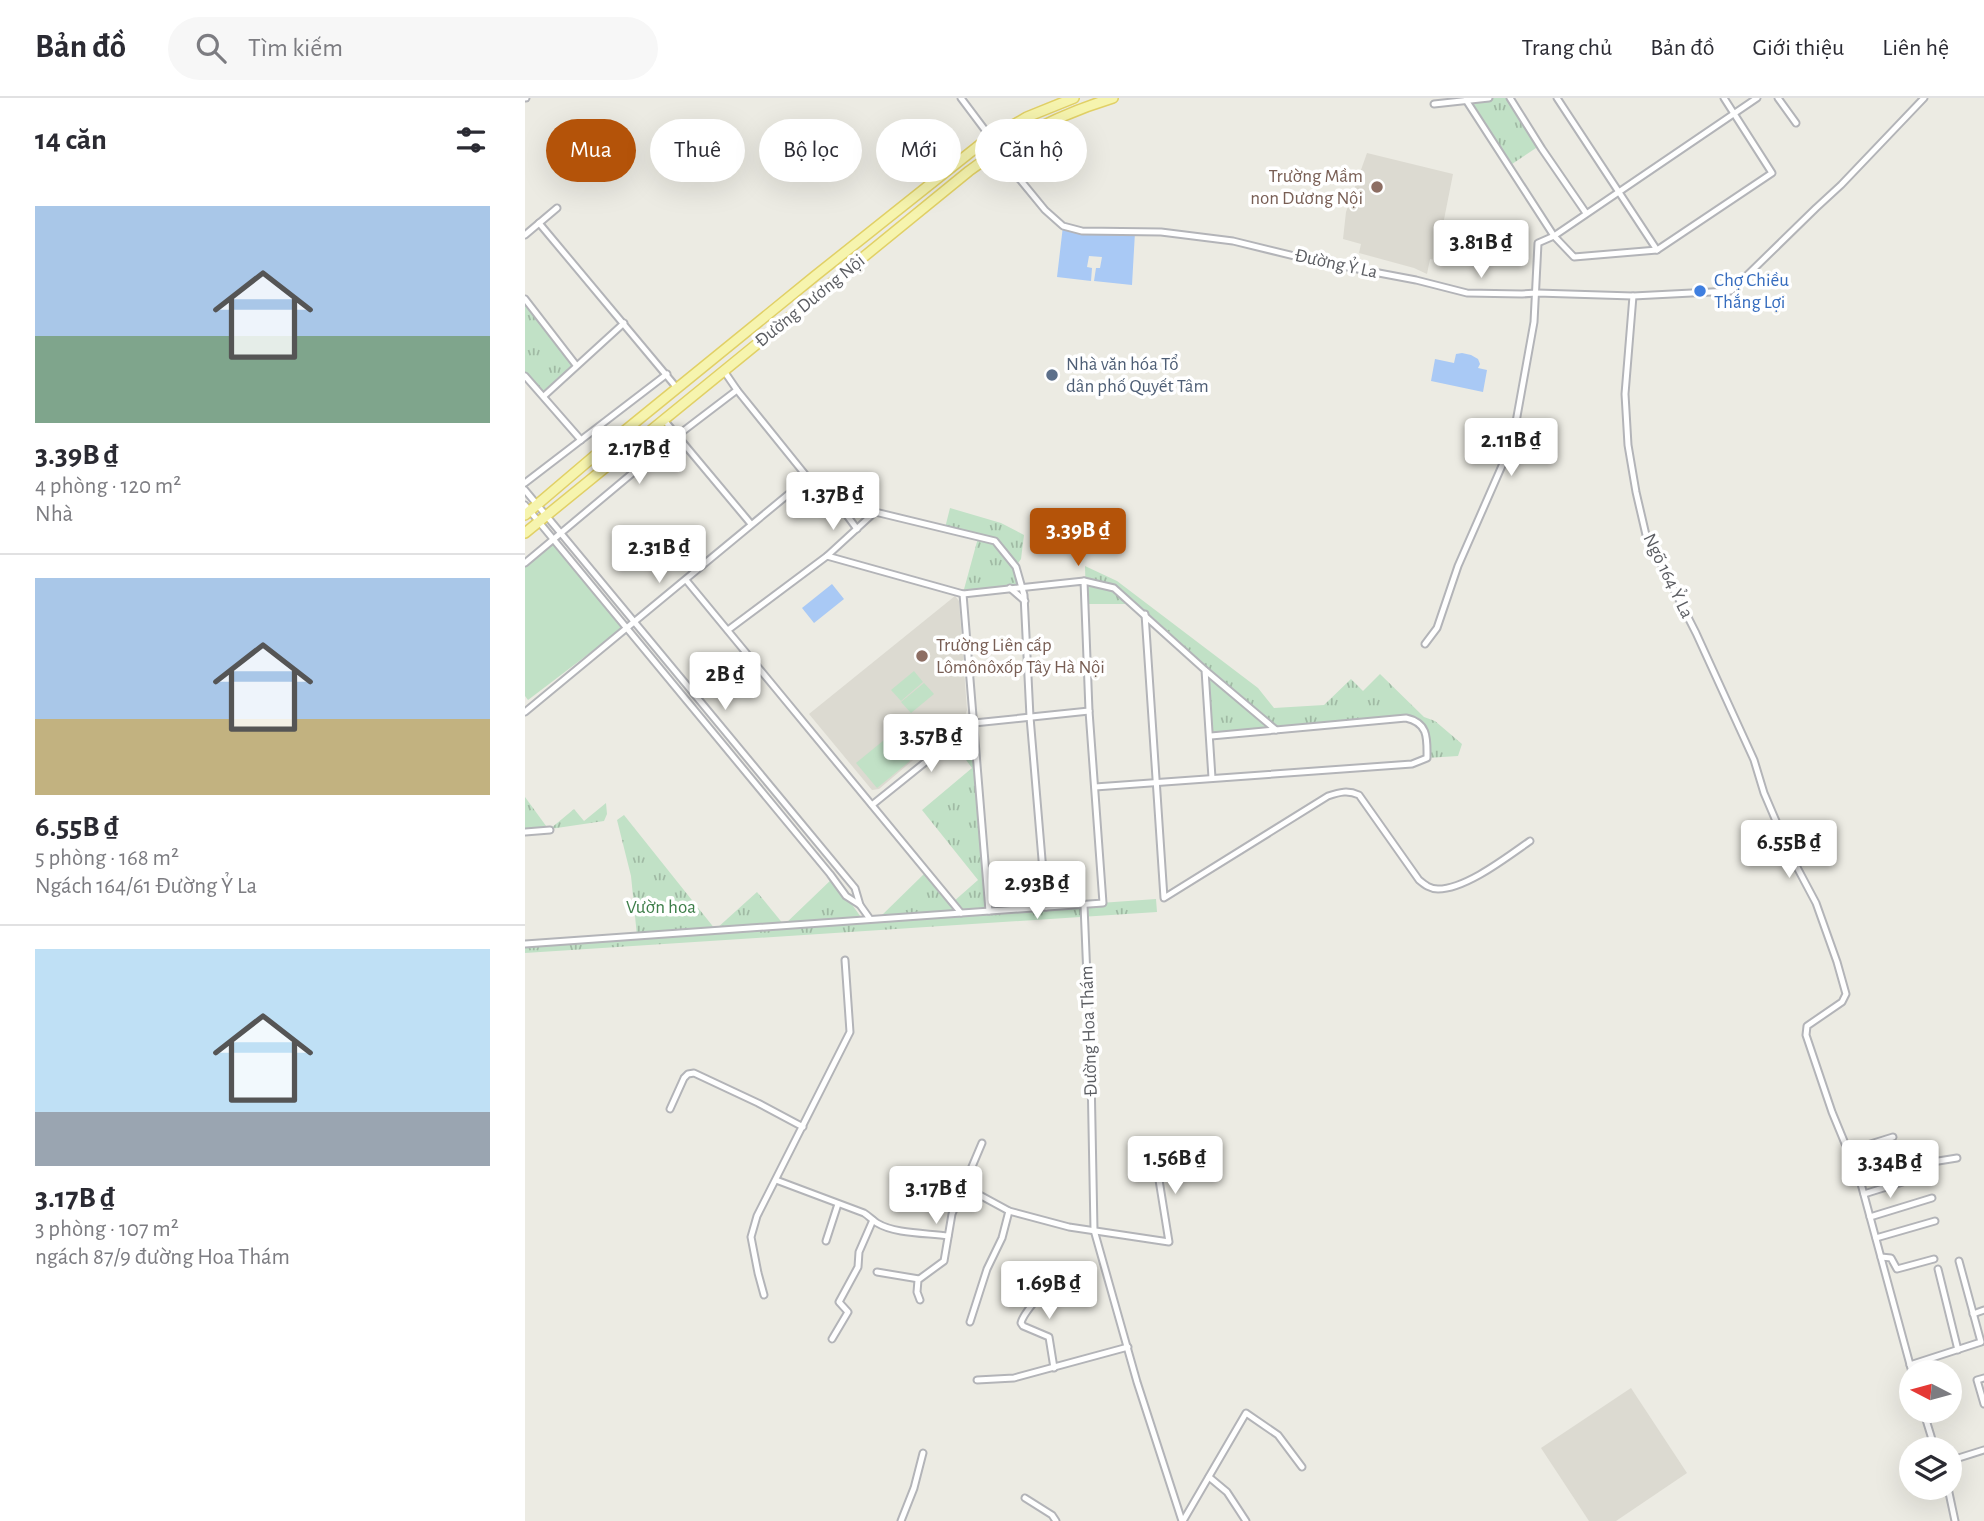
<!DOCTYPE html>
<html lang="vi">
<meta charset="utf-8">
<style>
body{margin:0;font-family:"Alegreya Sans",sans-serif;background:#f7f7f7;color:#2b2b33;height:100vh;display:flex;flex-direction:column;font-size:26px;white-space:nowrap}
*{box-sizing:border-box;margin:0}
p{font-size:23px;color:#7c7c81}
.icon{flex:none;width:38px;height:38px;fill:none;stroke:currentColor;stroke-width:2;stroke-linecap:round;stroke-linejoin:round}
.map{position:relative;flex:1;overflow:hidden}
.sheet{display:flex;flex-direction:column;background:#fff;width:525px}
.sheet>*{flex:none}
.guide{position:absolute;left:21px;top:21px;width:665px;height:63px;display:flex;gap:14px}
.needle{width:46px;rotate:276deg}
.tools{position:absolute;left:1374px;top:1262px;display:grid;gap:14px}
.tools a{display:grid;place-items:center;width:63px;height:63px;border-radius:50%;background:#fff;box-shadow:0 7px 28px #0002;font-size:35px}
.price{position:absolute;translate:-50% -60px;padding:0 16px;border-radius:7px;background:#fff;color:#222;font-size:23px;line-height:46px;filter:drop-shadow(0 2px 4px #0008)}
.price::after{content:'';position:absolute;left:50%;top:42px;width:21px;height:16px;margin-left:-10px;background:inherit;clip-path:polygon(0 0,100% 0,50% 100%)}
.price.current{background:#b45309;color:#fff}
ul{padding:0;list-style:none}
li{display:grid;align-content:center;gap:14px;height:371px;padding:0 35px}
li+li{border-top:2px solid #e1e1e2}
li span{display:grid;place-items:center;height:217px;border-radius:0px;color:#555}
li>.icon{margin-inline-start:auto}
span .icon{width:126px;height:126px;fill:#fffc;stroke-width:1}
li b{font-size:30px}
h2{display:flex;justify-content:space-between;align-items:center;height:84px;padding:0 35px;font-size:30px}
.chip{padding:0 24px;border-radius:32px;background:#fff;box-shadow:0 7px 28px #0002;font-size:24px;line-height:63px}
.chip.current{background:#b45309;color:#fff}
header{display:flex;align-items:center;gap:42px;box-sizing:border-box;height:98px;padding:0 35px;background:#fff;border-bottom:2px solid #e1e1e2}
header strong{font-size:33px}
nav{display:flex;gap:38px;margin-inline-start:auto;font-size:24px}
.search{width:490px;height:63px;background:#f7f7f7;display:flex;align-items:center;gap:18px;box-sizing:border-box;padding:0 24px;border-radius:38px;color:#7c7c81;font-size:26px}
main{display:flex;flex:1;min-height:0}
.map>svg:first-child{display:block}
</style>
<header>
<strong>Bản đồ</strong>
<div class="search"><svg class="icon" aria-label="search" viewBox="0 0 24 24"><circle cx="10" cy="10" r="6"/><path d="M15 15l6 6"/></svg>Tìm kiếm</div>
<nav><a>Trang chủ</a><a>Bản đồ</a><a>Giới thiệu</a><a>Liên hệ</a></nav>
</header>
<main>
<section class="sheet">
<h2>14 căn<svg class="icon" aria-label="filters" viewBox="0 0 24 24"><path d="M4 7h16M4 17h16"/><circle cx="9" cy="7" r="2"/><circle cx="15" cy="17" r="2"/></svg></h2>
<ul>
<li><span style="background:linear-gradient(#a9c7e8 60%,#7fa58c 0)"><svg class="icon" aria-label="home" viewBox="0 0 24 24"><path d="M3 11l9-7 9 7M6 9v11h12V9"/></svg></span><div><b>3.39B ₫</b><p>4 phòng · 120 m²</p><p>Nhà</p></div></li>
<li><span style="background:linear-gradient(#a9c7e8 65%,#c2b280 0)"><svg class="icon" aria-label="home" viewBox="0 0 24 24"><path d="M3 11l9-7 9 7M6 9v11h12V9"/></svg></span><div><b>6.55B ₫</b><p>5 phòng · 168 m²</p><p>Ngách 164/61 Đường Ỷ La</p></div></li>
<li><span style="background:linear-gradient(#bfe0f5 75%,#9aa5b1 0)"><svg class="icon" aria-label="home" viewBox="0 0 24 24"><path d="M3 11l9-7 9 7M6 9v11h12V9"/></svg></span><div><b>3.17B ₫</b><p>3 phòng · 107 m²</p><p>ngách 87/9 đường Hoa Thám</p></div></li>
</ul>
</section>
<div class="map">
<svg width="1459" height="1423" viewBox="0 0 1459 1423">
<defs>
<pattern id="park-tufts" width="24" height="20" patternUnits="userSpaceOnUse" patternTransform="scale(1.75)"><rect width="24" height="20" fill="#c1e1c6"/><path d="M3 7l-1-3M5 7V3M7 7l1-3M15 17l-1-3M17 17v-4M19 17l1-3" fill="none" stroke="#a0baa4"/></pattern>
</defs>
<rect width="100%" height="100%" fill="#ecebe3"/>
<g fill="#dcdad1">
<path d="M842,55L928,76L911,162L905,161L902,176L889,170L834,155L836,146L818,141L821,114Z"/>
<path d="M430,498L434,503L442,612L440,618L354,691L347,692L284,616Z"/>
<path d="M1106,1290L1162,1375L1091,1423H1064L1016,1350Z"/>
</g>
<g fill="#c1e1c6">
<path d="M27,445L99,529L3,602L0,598V467Z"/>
<path d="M389,573L398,584L376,603L366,592Z"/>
<path d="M399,585L409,596L386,615L376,604Z"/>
<path d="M364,638L385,663L352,690L331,665Z"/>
</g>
<g fill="url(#park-tufts)">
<path d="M968,0H984L1014,48L984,68L942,3Z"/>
<path d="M0,202L50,267L19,296L0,277Z"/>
<path d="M425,410L476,425L499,437L496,461L491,468L470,442L420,430Z"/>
<path d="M453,440L469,444L490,469L497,488L438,495Z"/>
<path d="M560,468L592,483L733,590L749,610L799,607L826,581L838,593L855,576L899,619L910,623L937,646L933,658L902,660L905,636L892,619L880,617L751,629L683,570L622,514L593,493L607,506H561Z"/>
<path d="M681,573L750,631L686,637Z"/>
<path d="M448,626L463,813L436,814L428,804L453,782L397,712L447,670L427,643Z"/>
<path d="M0,699L24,732L0,734Z"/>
<path d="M81,705L82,716L79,723L25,731L49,711L59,723Z"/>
<path d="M99,717L190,831L259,827L308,780L338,822L631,801L632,814L0,855V846L112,838L106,778L92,722Z"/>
<path d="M401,774L434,814L354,820Z"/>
<path d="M232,794L259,827L191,831Z"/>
</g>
<g fill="#a9c9f5">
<path d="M538,128L556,134H610L607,187L569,183L571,170H575L577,159L564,158L562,169L567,170L566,183L532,179Z"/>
<path d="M937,255L946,257L953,261L955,266L953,270L962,272L958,294L906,283L910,261L929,265L931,256Z"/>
<path d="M307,486L319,501L289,525L277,510Z"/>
</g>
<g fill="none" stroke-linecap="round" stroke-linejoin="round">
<g stroke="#b3b4b8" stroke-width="9">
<g id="street">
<path d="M0,0H1"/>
<path d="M436,0L466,40"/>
<path d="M985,0L1017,51L1061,115"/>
<path d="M1032,0L1132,152"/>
<path d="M1253,0L1271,25"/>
<path d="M941,2L1029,138L1049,159L1132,152L1247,75L1199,0"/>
<path d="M909,6L964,0"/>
<path d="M474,51L488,73L520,112L538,128L557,133L636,134L708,143L790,163L891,182L942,195L997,196L1012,195L1108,198L1206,193L1291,110L1316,87L1399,0"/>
<path d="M14,125L152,290"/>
<path d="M0,137L32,110"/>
<path d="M1108,198L1100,296L1103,347L1111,394L1121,437L1171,535L1229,662L1239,695L1266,758L1291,805L1312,864L1321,896L1317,904L1282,928L1281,937L1307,1014L1335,1082L1387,1274"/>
<path d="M0,201L51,267"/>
<path d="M199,273L212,292L283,380L318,412L350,414L470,443L491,469L499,497L505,619L521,809"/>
<path d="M0,278L56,342"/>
<path d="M19,298L99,225"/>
<path d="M139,322L226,426"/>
<path d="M0,385L142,276"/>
<path d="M0,392L330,790L335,807L345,821"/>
<path d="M0,407L305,776L321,798L335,807"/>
<path d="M318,412L332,431"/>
<path d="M302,458L350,414"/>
<path d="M0,465L153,337L212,292"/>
<path d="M161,482L436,815"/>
<path d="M559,483L589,490L680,572L687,680"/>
<path d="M485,490L500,503"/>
<path d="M438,496L464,813"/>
<path d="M620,516L639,800L803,698C815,694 823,692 834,697L894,782C900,787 905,791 913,791C941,791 982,759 1005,743"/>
<path d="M900,546L912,530L933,468L983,354L991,324L1009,224L1013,145L1029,138L1232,0"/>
<path d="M681,573L751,632"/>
<path d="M0,614L283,380"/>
<path d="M570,689L887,666L902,660C902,641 904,625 881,620L686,638"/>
<path d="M347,707L449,625L564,613"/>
<path d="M0,734L25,732"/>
<path d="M559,807L566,976L569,1132L612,1284L657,1423"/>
<path d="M0,846L578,805L564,613L559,483L438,496L302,458L203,532"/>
<path d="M145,1011L159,980L163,976L169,975L233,1005L278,1029"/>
<path d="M1323,1053L1368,1039"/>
<path d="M251,1082L339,1115C344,1118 347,1122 352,1125C370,1136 402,1135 423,1138"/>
<path d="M1335,1082L1370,1070L1432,1060"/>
<path d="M438,1088L484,1113L544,1129L644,1144L630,1057"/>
<path d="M1339,1096L1384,1082"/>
<path d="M1345,1119L1407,1100"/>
<path d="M1351,1140L1410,1123"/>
<path d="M301,1143L313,1106"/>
<path d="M1356,1159L1366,1160L1372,1171L1409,1161"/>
<path d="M1413,1171L1433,1252"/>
<path d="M352,1174L394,1181"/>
<path d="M239,1197L233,1175L226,1139L232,1118L325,934L320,862"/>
<path d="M395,1202L392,1194L393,1182L419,1163L427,1116L457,1045"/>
<path d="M1448,1216L1459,1212"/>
<path d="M445,1224L462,1171L477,1140L484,1113"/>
<path d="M307,1241L323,1214L314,1204L333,1169L334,1154L348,1122"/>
<path d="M1385,1267L1456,1244L1434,1163"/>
<path d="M529,1270L524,1239L498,1228L496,1225C498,1215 523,1187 532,1180"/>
<path d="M1459,1280L1452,1282L1459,1306"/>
<path d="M452,1282L489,1280L603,1249"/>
<path d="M1398,1312L1410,1351"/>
<path d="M1424,1363L1459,1352"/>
<path d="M684,1379L702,1394L721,1423"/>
<path d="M1423,1390L1430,1423"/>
<path d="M500,1400L527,1417L531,1423"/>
<path d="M376,1423L389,1390L398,1355"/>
<path d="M658,1423L721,1315L753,1337L777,1369"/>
</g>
</g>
<g stroke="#e1d066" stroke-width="12">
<g id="primary">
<path d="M0,417L81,348L290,178L457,45L502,19L549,0"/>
<path d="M0,435L444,73C488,40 535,16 588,0"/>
</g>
</g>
<use href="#street" stroke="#fff" stroke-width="5"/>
<use href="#primary" stroke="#f6f4ae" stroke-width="9"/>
</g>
<g fill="#8d6e63" stroke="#fff" stroke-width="2.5">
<circle cx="852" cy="89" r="7"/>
<circle cx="397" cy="558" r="7"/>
</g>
<circle fill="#3f7fe0" stroke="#fff" stroke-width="2.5" cx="1175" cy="193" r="7"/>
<circle fill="#5c6f8a" stroke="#fff" stroke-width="2.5" cx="527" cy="277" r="7"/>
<g text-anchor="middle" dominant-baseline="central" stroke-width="7" stroke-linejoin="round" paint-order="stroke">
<g font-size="19" fill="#785e54" stroke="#fff" text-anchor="end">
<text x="838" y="78">Trường Mầm<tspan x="838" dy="22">non Dương Nội</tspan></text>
<text x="411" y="547" text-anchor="start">Trường Liên cấp<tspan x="411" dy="22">Lômônôxốp Tây Hà Nội</tspan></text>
</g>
<g font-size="19" fill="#5b5d62" stroke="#fff">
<text transform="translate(811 166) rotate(12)">Đường Ỷ La</text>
<text transform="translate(285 203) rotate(-39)">Đường Dương Nội</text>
<text transform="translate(1143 478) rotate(64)">Ngõ 164 Ỷ La</text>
<text transform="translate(564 933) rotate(-92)">Đường Hoa Thám</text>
</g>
<g font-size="19" fill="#366cbe" stroke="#fff" text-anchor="start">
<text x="1189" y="182">Chợ Chiều<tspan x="1189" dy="22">Thắng Lợi</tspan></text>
</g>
<g font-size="19" fill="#4e5e75" stroke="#fff" text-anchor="start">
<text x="541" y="266">Nhà văn hóa Tổ<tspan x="541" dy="22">dân phố Quyết Tâm</tspan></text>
</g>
<g font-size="19" fill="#3d7e49" stroke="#fff">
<text x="136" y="809">Vườn hoa</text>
</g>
</g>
</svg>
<div class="tools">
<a><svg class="needle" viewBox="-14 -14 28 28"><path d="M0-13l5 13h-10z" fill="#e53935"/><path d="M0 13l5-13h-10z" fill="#7c7c81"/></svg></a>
<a><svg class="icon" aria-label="layers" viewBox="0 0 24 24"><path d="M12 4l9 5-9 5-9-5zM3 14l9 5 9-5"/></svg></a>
</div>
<b class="price" style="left:956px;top:182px">3.81B ₫</b>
<b class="price" style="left:986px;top:380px">2.11B ₫</b>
<b class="price" style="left:114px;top:388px">2.17B ₫</b>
<b class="price" style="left:308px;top:434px">1.37B ₫</b>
<b class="price current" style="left:553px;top:470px">3.39B ₫</b>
<b class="price" style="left:134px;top:487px">2.31B ₫</b>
<b class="price" style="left:200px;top:614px">2B ₫</b>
<b class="price" style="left:406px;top:676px">3.57B ₫</b>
<b class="price" style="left:1264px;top:782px">6.55B ₫</b>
<b class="price" style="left:512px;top:823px">2.93B ₫</b>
<b class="price" style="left:650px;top:1098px">1.56B ₫</b>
<b class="price" style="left:1365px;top:1102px">3.34B ₫</b>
<b class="price" style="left:411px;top:1128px">3.17B ₫</b>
<b class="price" style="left:524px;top:1223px">1.69B ₫</b>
<div class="guide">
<a class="chip current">Mua</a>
<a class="chip">Thuê</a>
<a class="chip">Bộ lọc</a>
<a class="chip">Mới</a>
<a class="chip">Căn hộ</a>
</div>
</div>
</main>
